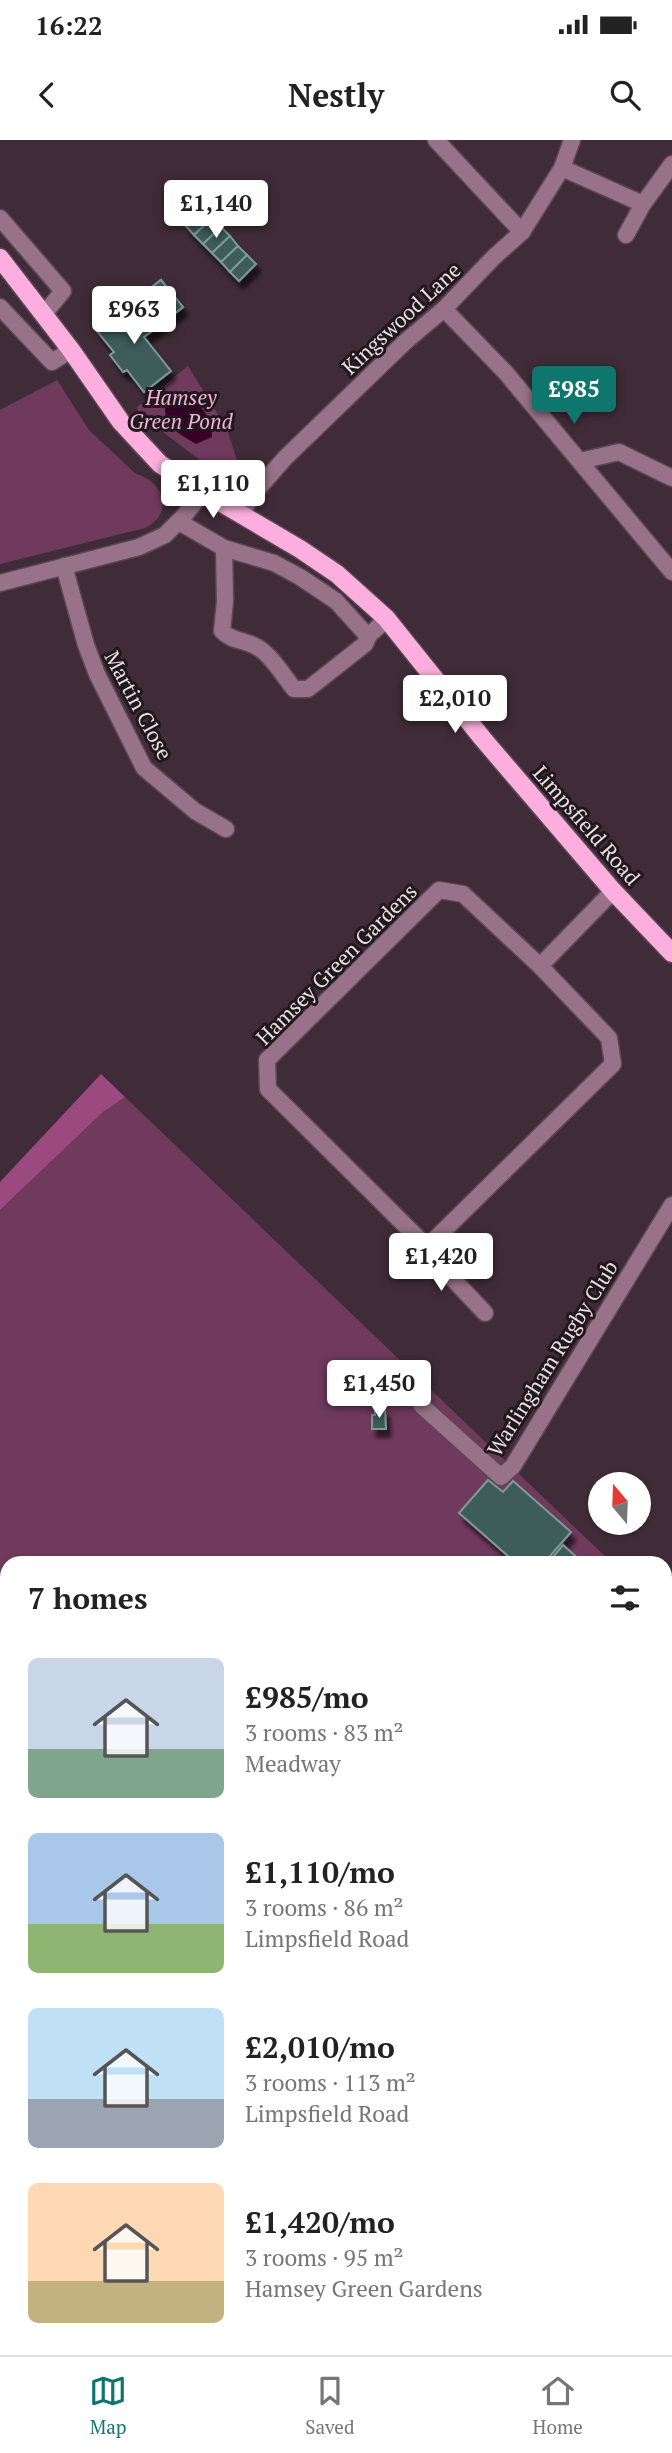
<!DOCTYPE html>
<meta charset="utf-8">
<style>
body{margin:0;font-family:"PT Serif",serif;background:#f2f2f2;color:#222;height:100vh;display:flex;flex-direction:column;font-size:26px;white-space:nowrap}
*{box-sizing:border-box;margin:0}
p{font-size:23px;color:#767676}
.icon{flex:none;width:38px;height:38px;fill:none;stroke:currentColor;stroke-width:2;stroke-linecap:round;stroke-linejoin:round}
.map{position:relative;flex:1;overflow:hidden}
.details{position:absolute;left:0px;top:1416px;width:672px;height:800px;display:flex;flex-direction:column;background:#fff;border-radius:21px 21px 0 0;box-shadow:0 2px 5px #0004}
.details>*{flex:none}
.needle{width:46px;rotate:341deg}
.fabs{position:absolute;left:588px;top:1332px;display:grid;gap:14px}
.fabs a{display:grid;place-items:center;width:63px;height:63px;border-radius:50%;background:#fff;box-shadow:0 2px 5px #0004;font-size:35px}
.price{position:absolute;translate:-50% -60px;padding:0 16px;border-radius:7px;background:#fff;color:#222;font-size:23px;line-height:46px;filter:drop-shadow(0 2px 4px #0008)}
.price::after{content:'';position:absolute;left:50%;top:42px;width:21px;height:16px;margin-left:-10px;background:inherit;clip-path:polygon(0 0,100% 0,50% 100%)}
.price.on{background:#0f766e;color:#fff}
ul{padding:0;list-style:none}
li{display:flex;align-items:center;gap:21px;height:175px;padding:0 28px}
li span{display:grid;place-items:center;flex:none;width:196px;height:140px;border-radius:10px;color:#555}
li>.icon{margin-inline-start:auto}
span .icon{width:84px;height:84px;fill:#fffc;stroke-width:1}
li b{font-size:30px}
h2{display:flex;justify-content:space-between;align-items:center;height:84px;padding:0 28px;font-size:30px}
.status{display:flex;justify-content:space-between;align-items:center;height:49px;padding:0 35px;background:#fff;direction:ltr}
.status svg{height:19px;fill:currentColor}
header{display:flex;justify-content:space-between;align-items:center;height:91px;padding:0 28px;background:#fff;font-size:32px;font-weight:600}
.menu{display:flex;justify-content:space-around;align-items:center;height:98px;border-top:2px solid #e0e0e0;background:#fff;font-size:19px;color:#767676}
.menu a{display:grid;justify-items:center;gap:4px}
.menu .on{color:#0f766e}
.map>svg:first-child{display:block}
</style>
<div class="status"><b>16:22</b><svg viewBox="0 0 49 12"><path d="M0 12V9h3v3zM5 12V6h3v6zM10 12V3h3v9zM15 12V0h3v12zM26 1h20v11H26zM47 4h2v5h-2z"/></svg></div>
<header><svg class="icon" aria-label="back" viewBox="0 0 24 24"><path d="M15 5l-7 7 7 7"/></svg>Nestly<svg class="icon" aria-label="search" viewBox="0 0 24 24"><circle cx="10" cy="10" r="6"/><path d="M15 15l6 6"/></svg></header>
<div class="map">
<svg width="672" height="2215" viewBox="0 0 672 2215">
<defs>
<filter id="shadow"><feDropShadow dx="4.5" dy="8" stdDeviation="2" flood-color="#0009"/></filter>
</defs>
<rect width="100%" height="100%" fill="#402c38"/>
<g fill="#703a5d">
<path d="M188,226L227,289L243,339L234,346L138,273L137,267Z"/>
<path d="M57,240L89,290L136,334C164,342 175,373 145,388L0,424V270Z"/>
<path d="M125,957L612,1423H7V1545L0,1539V1070L103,972Z"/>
<path d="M7,1605V2123L0,2131V1614Z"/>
<path d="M665,1614L672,1622V2044L665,2050Z"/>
<path d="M672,2061V2215H605L603,2213L602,2215H357V2209L665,2208V2068Z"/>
</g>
<g fill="#9b4a7f">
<path d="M101,934L125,957L103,972L0,1070V1042Z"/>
<path d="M665,1571L672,1577V1622L665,1614Z"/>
<path d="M7,2123V2208H357V2215H0V2131Z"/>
</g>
<path fill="#370028" d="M185,255C203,268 211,274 212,297L196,304C176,292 161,285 166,259Z"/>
<g fill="#3e5b5a" stroke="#7b9a98" stroke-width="2" filter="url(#shadow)">
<path d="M203,68L212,78L194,95L185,85Z"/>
<path d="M212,78L221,87L203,104L194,95Z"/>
<path d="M221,87L230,96L212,113L203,104Z"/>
<path d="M230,96L238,106L221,122L212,113Z"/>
<path d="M238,106L247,115L230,132L221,122Z"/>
<path d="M247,115L256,124L239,141L230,132Z"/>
<path d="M161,140L183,167L155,189L133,162Z"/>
<path d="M161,140L183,167L174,174L152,147Z"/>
<path d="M133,162L155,189L144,197L171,231L144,252L127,230L123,232L110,215L114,212L96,190L111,180L108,177L126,163L128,165Z"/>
<path d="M375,1269H385L386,1289H372V1275H375Z"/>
<path d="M488,1340L503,1352L513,1341L571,1392L544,1423H516L459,1373Z"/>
<path d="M563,1405L581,1421L579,1423H559L553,1417Z"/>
</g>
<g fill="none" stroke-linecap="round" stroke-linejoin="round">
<g stroke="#5b4854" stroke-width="19">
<g id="minor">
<path d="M436,0L522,92"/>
<path d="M562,28L643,64"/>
<path d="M0,78L63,151L44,174"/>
<path d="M626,95L643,64L672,24"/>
<path d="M0,167L52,222L71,210"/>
<path d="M444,169L506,233L672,432"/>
<path d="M580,321L619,312L672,338"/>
<path d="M241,373L256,351L285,318L405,202L444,169L494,117L522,92L562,28L572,0"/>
<path d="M179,382L224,408L274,423L300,437L336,461L364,492L369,495L387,479"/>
<path d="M224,408L225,461L222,491C231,501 245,500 257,507C272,516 283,535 294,549H308L365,504L369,495"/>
<path d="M64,426L86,505L97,534L144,628L195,671L226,689"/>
<path d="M0,443L139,407L165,395L183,377L203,352"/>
<path d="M540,826L463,754L439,750L267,920L268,949L427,1107L613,924L609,898L540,826L613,751"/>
<path d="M427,1107L437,1122L485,1173"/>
<path d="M421,1265L501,1337L513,1326L672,1065"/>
</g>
</g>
<g stroke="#5b4854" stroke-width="21">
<path id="major" d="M0,118L71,210L121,282L160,324L203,352L300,409L337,434L386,478L483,599L613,751L672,813"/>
</g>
<g stroke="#786670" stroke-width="2.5" stroke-dasharray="5 5" stroke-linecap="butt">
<path d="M0,1522L7,1528"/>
<path d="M665,1754L672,1758"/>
<path d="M665,2059L672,2052"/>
<path d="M261,2215L298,2208"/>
</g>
<use href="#minor" stroke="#987288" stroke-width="16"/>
<use href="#major" stroke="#fcafde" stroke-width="18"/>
</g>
<g text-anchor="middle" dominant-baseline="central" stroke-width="6" stroke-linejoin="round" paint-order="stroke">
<g font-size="21" fill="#eadde4" stroke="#21181d">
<text transform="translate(401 178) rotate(-43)">Kingswood Lane</text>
<text transform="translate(139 565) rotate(62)">Martin Close</text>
<text transform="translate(587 685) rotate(49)">Limpsfield Road</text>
<text transform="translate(336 824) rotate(-45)">Hamsey Green Gardens</text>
<text transform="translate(552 1218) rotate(-58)">Warlingham Rugby Club</text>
</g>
<g font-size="21" font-style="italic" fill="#f3b0d8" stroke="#21181d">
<text x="181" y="257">Hamsey<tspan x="181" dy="24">Green Pond</tspan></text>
</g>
</g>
</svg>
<div class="fabs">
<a><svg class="needle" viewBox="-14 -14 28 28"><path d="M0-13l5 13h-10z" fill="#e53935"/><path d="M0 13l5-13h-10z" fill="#767676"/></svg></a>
</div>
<b class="price" style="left:216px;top:100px">£1,140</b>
<b class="price" style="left:134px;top:206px">£963</b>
<b class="price on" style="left:574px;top:286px">£985</b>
<b class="price" style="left:213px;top:380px">£1,110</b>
<b class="price" style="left:455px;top:595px">£2,010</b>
<b class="price" style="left:441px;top:1153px">£1,420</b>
<b class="price" style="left:379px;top:1280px">£1,450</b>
<section class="details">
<h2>7 homes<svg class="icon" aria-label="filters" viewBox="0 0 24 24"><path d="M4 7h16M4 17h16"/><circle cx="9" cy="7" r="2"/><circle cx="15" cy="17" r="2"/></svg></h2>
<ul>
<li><span style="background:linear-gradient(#c9d6e8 65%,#7fa58c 0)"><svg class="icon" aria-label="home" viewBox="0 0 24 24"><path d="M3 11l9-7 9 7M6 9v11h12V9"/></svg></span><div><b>£985/mo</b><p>3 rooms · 83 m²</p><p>Meadway</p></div></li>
<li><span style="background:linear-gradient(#a9c7e8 65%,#8fb573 0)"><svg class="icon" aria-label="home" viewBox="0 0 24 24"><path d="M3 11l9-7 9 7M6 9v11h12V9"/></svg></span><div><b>£1,110/mo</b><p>3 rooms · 86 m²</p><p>Limpsfield Road</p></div></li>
<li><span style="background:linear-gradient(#bfe0f5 65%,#9aa5b1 0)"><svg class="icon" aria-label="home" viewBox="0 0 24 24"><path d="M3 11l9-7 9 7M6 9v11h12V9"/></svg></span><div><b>£2,010/mo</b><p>3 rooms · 113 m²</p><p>Limpsfield Road</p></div></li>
<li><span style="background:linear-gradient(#ffd9b3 70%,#c2b280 0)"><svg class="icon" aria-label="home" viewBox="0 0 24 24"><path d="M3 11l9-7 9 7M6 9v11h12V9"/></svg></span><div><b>£1,420/mo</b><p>3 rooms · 95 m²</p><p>Hamsey Green Gardens</p></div></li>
</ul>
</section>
</div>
<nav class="menu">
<a class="on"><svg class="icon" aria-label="map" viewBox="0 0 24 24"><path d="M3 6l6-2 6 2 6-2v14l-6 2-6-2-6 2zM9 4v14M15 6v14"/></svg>Map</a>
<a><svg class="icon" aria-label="saved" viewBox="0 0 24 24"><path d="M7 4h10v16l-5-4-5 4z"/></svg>Saved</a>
<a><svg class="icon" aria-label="home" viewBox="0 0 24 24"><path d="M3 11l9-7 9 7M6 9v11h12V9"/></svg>Home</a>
</nav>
